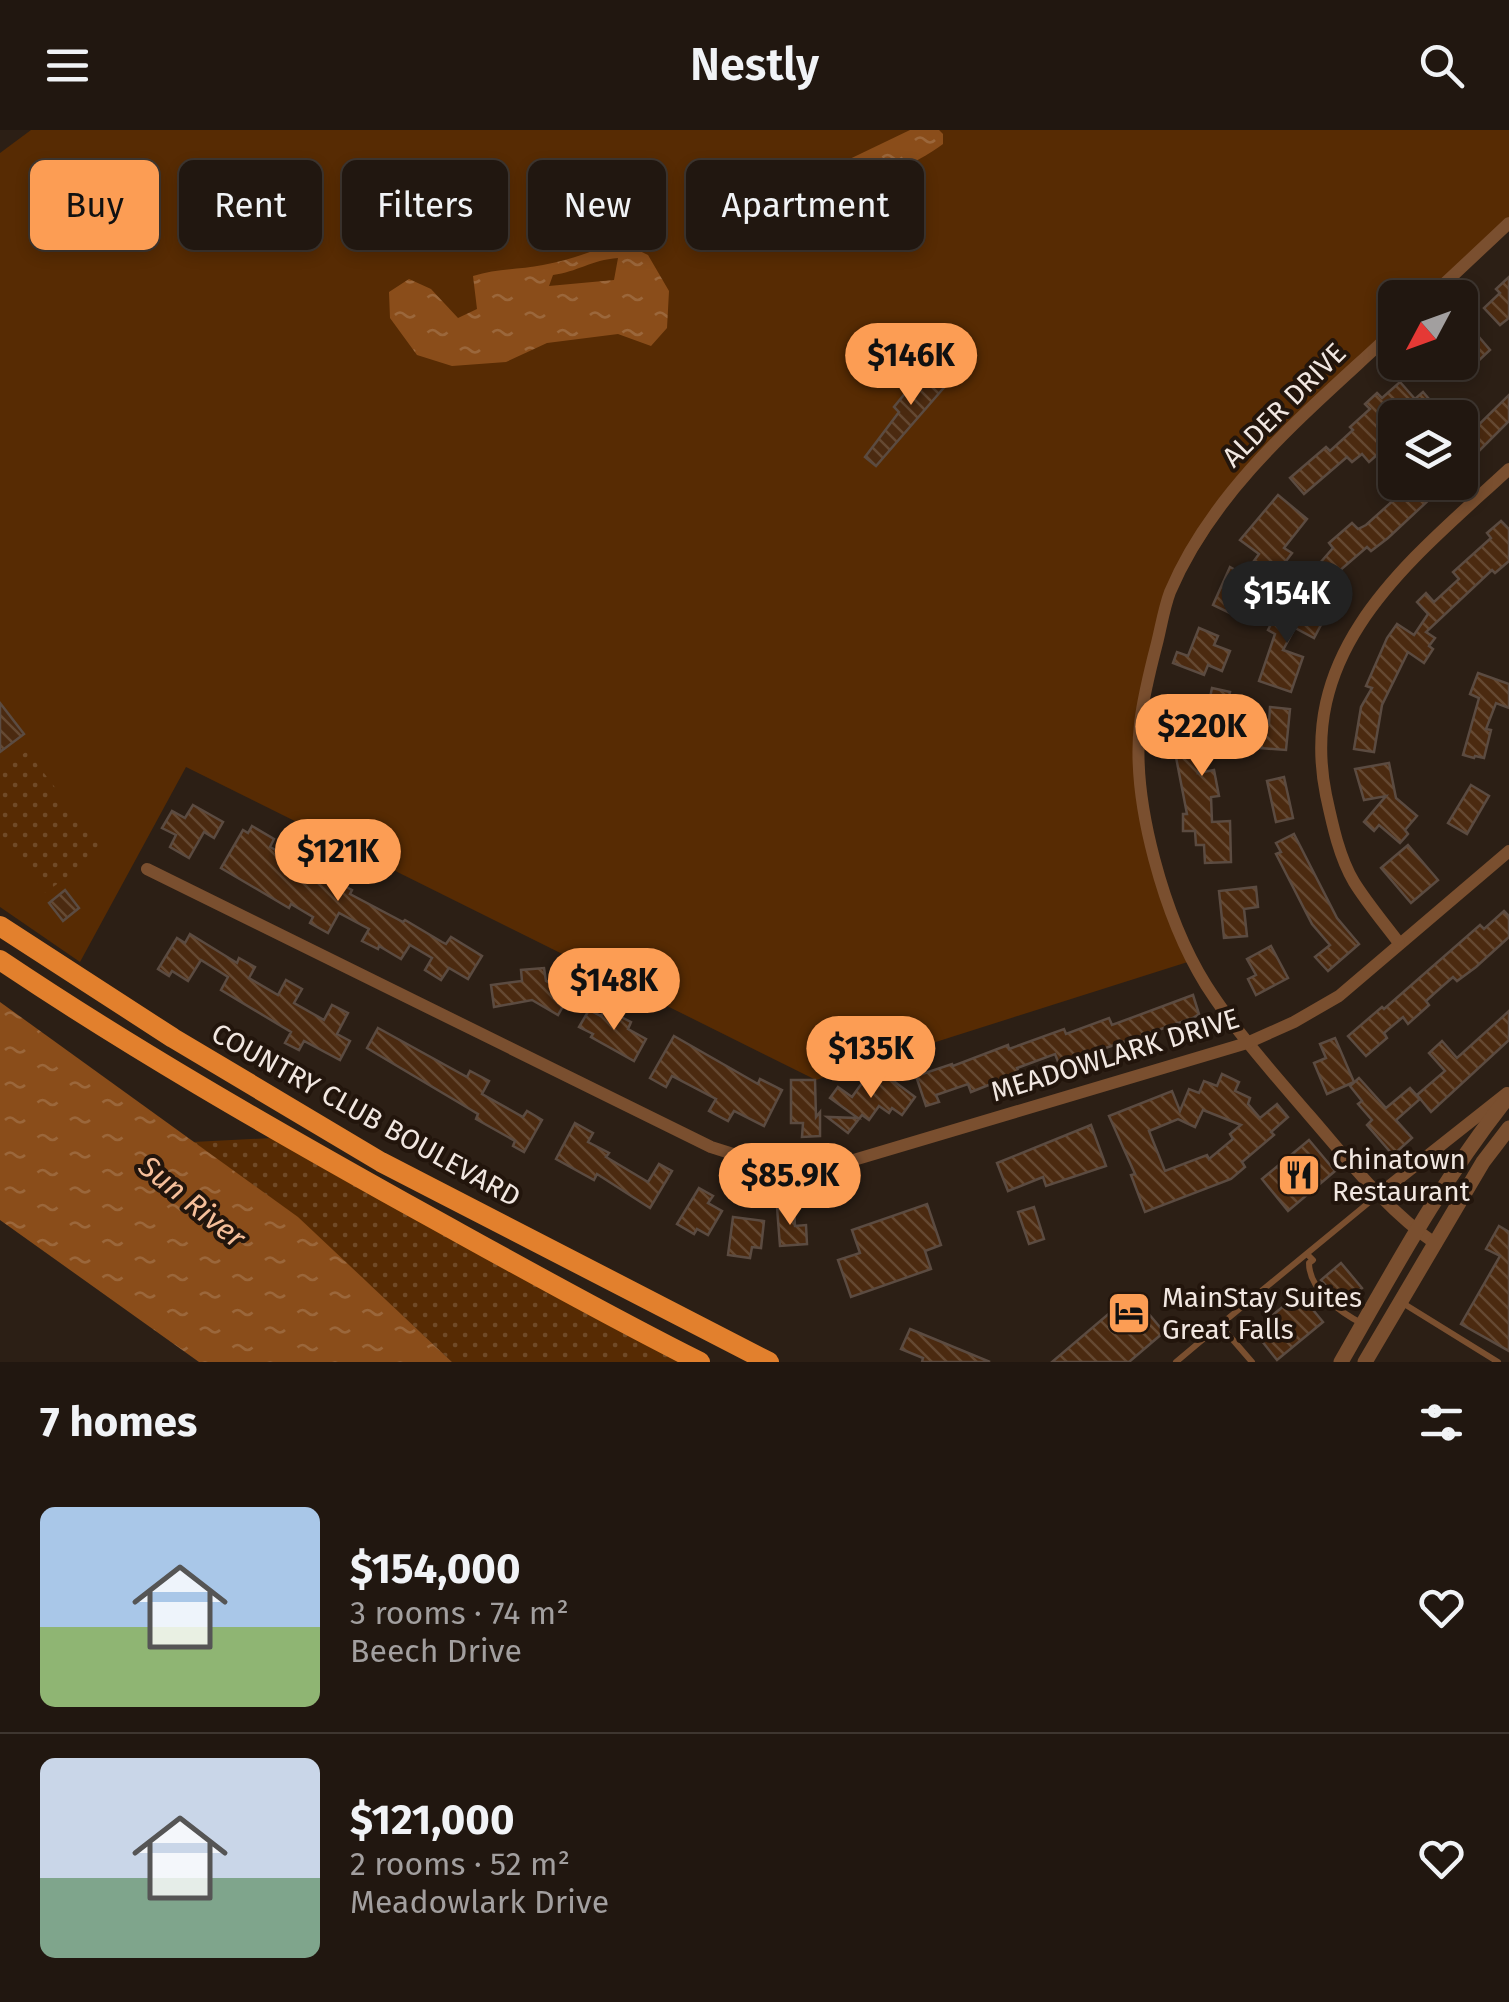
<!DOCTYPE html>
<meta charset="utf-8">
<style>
body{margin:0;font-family:"Fira Sans",sans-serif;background:#292019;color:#f1f3f6;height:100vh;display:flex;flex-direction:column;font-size:38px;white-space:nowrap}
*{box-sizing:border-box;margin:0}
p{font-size:32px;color:#a29f9f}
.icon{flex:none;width:55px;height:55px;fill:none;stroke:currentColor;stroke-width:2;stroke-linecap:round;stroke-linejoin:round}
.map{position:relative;height:1232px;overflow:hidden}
.sheet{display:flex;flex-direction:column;background:#211710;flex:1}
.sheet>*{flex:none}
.hud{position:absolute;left:30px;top:30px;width:1000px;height:90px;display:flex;gap:20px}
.needle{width:65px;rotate:229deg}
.fabs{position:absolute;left:1378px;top:150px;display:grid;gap:20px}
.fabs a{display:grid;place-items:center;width:100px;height:100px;border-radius:15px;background:#211710;box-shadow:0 5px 15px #0003,0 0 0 2px #3e3630;font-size:50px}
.price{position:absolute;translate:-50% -85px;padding:0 22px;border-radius:35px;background:#fc9d54;color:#111;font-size:32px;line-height:65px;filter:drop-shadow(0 2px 5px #0008)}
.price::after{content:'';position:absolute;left:50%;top:60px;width:30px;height:22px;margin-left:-15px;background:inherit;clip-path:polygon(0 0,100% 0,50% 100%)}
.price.on{background:#222;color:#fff}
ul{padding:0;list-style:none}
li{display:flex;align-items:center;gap:30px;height:250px;padding:0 40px}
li+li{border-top:2px solid #3e3630}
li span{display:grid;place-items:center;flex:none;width:280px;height:200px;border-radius:15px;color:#555}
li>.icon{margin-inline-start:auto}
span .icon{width:120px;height:120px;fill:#fffc;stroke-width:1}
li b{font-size:42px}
h2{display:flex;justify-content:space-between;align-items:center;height:120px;padding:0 40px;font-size:42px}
.chip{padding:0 35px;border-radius:15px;background:#211710;box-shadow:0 5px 15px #0003,0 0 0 2px #3e3630;font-size:35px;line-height:90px}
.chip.on{background:#fc9d54;color:#111}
header{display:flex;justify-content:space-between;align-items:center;height:130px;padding:0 40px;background:#211710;font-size:45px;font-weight:600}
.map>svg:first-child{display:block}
</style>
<header><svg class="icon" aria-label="menu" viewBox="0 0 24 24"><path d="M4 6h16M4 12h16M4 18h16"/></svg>Nestly<svg class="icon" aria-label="search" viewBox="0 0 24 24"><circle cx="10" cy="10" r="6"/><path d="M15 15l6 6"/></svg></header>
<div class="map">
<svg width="1509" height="1232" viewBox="0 0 1509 1232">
<defs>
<pattern id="park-dots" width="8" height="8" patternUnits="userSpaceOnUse" patternTransform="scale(2.5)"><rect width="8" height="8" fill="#572b03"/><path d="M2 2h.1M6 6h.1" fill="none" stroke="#704a27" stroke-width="1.8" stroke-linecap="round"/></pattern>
<pattern id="water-ripples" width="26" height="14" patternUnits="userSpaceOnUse" patternTransform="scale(2.5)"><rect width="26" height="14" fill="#8a4d1a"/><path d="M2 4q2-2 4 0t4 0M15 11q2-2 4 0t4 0" fill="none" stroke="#9b673b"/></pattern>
<pattern id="building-back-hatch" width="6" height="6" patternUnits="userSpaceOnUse" patternTransform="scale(2.5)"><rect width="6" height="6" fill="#4b2a10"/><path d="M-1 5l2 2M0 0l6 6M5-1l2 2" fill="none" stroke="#654932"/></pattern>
</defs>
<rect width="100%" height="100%" fill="#2c1f15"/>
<path fill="#572b03" d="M31,0H1509V93L1429,167L1395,168V200L1247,344L1170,463L1139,597L1152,721L1194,830L816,950L186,637L80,832L0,777V23Z"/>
<g fill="url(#park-dots)">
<path d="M27,621L103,720L45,763L0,704V641Z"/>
<path d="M273,1008L688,1232H452L298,1088L193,1012Z"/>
</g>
<g fill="url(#water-ripples)" fill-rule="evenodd">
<path d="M910,0H939L943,4V14C915,35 831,77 798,60L799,55L808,49Z"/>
<path d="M619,111L648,125L669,161L667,198L651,216L618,204L547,213L506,232L452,236L417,225L390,188L389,162L409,149L431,159L458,188L477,179L473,146C497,138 519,140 543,135C570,130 594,121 619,111ZM618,128L614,150L549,156L553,145C577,142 591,130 618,128Z"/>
<path d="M0,872L298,1087L452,1232H199L0,1090Z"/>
</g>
<g fill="url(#building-back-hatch)" stroke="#5b4b41" stroke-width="2.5" fill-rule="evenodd">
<path d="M1509,147V188L1500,195L1484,178L1500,163L1496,159Z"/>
<path d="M1460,198L1474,212L1479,207L1490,220L1460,248Z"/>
<path d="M933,229L954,246L876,336L865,327L899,282L894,277Z"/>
<path d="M1400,252L1415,269L1423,262L1434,275L1421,288H1395V294L1379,309L1386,317L1369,332L1362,324L1352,332L1347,327L1304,364L1290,348L1326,317L1330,321L1353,300L1350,297L1370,279L1365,274L1377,263L1382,268Z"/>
<path d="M1509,265V291L1460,340V313Z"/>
<path d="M1403,352H1448L1388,408L1371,421L1367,417L1338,442L1348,451L1337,464L1326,455L1314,469L1299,457L1333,418L1329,413L1352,393L1358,399L1366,395L1407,358Z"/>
<path d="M1278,365L1307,389L1284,418L1292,423L1271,451L1251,435L1259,424L1240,410Z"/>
<path d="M1501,391L1509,399V431L1495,443L1492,440L1426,502L1435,508L1429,516L1433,519L1424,533L1408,522L1382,575L1374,622L1354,619L1361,577L1372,558L1366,556L1387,508L1397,494L1414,505L1428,484L1417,472L1426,463L1434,472L1459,449L1453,442L1491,408L1487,403Z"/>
<path d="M1230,437L1250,448L1232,484L1213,475Z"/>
<path d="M1283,470L1323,491L1314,508L1295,498L1283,520L1303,527L1291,562L1259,551L1275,504L1268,500Z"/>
<path d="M1199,498L1218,506L1214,515L1230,521L1222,541L1208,535L1204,545L1173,533L1177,522L1188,526Z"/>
<path d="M1478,543L1509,554V578L1496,573L1486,599L1491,600L1484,628L1475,626L1474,628L1463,625L1479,568L1470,564Z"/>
<path d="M1212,558L1230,562L1227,576L1221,575L1216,596L1208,595L1198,643L1214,640L1219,666L1211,667L1212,692L1230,691L1231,732L1205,733L1204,715H1196L1195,701H1183V684H1187L1175,622L1186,572L1208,577Z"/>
<path d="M0,573L24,604L0,622Z"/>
<path d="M1270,577L1290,579L1286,620L1261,618L1263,593H1269Z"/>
<path d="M1389,633L1396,668L1417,686L1405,700L1408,704L1400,713L1379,695L1374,701L1364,692L1386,666L1364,670L1355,639Z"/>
<path d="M1284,647L1293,688L1276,692L1267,651Z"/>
<path d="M1471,655L1489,666L1467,704L1448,693Z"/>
<path d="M193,675L223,692L214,708L204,702L189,728L170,717L176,705L162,698L172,681L185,688Z"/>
<path d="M252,696L274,709L270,717L352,760L350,764L403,792L405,790L442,812L446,814L451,807L482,826L468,849L449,838L441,850L425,840L432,828L410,815L401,829L379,816L378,819L362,811L369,799L339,783L328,803L310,793L313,787L291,774L289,778L221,738L243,700L248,703Z"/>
<path d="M1294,704L1337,788L1359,814L1328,841L1315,827L1330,815L1312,794L1276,724L1281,722L1276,713Z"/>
<path d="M1408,715L1438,750L1411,773L1381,738Z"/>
<path d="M1256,757L1258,777L1244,779L1247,806L1224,808L1219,761Z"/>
<path d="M65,760L79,778L63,791L49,773Z"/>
<path d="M1504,781L1509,786V807L1476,837L1457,851L1453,847L1437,861L1426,871L1429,875L1408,894L1403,887L1384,903L1387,908L1366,926L1348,906L1382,877L1384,879L1480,795L1484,799Z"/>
<path d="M190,804L237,833L239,828L255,837L249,848L278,865L286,850L302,859L294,873L324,890L332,875L348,883L337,904L350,911L340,930L304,911L299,920L285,913L291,902L221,860L228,847L201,830L188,851L172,841L169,846L158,839L177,808L185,813Z"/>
<path d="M1271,816L1288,848L1256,865L1248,849L1256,845L1247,829Z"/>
<path d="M544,838L546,851L570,864L558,885L532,870L494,877L491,855L522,851L521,840Z"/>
<path d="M1193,865L1199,884L1193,888L1059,934L1055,924L1017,938L1019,943L971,962L968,954L936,965L939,972L926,976L916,946L952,934L953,936L1008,915L1009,919L1064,899L1066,904L1109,888L1112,895Z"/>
<path d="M605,879L631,892L628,899L646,909L634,931L591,907L593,904L579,897L589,880L601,886Z"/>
<path d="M1509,881V910L1431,982L1417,965L1445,941L1429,923L1442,911L1457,928Z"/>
<path d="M378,898L467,947L470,941L489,951L482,964L523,987L527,981L542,990L524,1022L513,1016L515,1011L476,989L478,984L367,918Z"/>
<path d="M674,906L758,954L760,949L782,960L764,996L734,981L728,991L709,981L716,969L672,946L666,957L650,948Z"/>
<path d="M1335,908L1354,952L1327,964L1314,933L1326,928L1320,914Z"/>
<path d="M883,943L915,967L902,985L892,978L889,983L879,976L869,990L862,985L848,1003L827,987L858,988L830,968L838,957L852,967L862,953L871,960Z"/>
<path d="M1222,944L1239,952L1235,961L1250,968L1248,974L1260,988L1277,974L1288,987L1271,1002L1274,1005L1242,1032L1245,1037L1231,1049L1145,1082L1131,1045L1135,1044L1109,986L1172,961L1180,981L1189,959L1199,963L1204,951L1217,956ZM1203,980L1241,995L1230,1004L1233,1009L1209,1029L1207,1025L1165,1041L1149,1001L1178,989L1195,997Z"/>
<path d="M1359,948L1386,978L1410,958L1420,969L1396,990L1412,1008L1393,1025L1367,995L1372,990L1358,974L1362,971L1350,956Z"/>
<path d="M791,950H815L816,987L820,982V1006L802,1007L803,993H791Z"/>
<path d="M575,993L593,1003L588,1012L609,1023L606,1027L648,1052L659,1034L672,1041L650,1078L597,1044L594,1050L556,1029Z"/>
<path d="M1091,995L1106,1036L1046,1056L1043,1047L1008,1061L997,1033Z"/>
<path d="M1309,1010L1335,1041L1288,1081L1262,1049Z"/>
<path d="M699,1058L713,1066L708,1073L722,1081L708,1105L697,1099L694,1104L677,1094Z"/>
<path d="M927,1074L941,1115L925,1121L931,1139L851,1167L838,1130L860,1123L852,1100Z"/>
<path d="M777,1077H794L795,1096L806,1095L807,1114L780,1116Z"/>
<path d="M1034,1077L1044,1109L1029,1114L1018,1082Z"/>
<path d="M733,1087L764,1091L761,1118L752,1117L750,1128L728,1125Z"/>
<path d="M1499,1096L1509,1102V1221L1461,1194L1500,1126L1486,1119Z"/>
<path d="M1341,1133L1362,1158L1343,1174L1321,1150Z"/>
<path d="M1299,1163L1323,1192L1277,1230L1254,1201Z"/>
<path d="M1132,1164L1164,1202L1129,1232H1052Z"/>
<path d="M910,1199L990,1232H922L923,1228L901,1219Z"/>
</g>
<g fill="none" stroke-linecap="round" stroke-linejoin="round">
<g stroke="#7a4f2f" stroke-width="6">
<path d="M1307,1124L1313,1130L1309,1133C1309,1160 1341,1183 1363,1194"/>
<path d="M1401,1172L1498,1232"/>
<path d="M1176,1232L1220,1195"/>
<path d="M1252,1232L1220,1195L1378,1065"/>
</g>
<g stroke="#7a4f2f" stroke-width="12">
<path d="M1429,168L1509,93"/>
<path d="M1395,200C1313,277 1215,355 1170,462C1164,478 1161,497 1157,513C1150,540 1143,567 1140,594C1131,672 1165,789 1206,855C1236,902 1273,943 1309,985C1349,1031 1386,1080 1436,1114"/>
<path d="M147,739L711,1017L777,1038L847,1032L1247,913L1294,892L1339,866L1509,721"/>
<path d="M1399,813C1384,793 1367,773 1354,752C1339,727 1332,693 1326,665C1296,516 1412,429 1509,339"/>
<path d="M1378,1065L1507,963"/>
</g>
<g stroke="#7a4f2f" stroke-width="15">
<path d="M1341,1232C1393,1141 1443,1048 1509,966"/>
<path d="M1365,1232L1483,1032L1509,998"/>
</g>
<g stroke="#e2802d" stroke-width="20">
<path d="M0,796L173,908L381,1032L769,1232"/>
<path d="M0,830C131,918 267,996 405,1073C503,1127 600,1182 700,1232"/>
</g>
</g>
<defs>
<g id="restaurant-square" transform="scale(2.25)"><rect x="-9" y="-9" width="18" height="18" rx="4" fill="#fc9d54" stroke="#22150c"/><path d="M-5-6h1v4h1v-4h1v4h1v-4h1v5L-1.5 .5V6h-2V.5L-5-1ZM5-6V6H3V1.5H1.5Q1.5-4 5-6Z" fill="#111"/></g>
<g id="hotel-square" transform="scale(2.25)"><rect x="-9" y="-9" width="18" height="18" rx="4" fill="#fc9d54" stroke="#22150c"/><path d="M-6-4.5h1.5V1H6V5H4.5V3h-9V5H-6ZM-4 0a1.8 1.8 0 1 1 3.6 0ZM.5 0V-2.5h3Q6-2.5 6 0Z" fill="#111"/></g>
</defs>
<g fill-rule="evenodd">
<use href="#restaurant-square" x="1299" y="1045"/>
<use href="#hotel-square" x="1129" y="1183"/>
</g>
<g text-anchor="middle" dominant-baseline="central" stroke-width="8" stroke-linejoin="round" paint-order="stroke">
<g font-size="28" fill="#f1e7e1" stroke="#22150c">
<text transform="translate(1284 275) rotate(-45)">ALDER DRIVE</text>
<text transform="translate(1115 925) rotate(-17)">MEADOWLARK DRIVE</text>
<text transform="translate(366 985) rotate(29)">COUNTRY CLUB BOULEVARD</text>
</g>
<g font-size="28" fill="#f1e7e1" stroke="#22150c" text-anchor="start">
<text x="1332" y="1029">Chinatown<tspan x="1332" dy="32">Restaurant</tspan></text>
<text x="1162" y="1167">MainStay Suites<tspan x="1162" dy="32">Great Falls</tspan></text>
</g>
<g font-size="30" font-style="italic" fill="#f6bf9a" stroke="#22150c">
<text transform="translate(192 1072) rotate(39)">Sun River</text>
</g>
</g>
</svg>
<div class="fabs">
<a><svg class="needle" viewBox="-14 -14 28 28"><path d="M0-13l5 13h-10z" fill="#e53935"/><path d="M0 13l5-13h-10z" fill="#a29f9f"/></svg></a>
<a><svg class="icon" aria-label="layers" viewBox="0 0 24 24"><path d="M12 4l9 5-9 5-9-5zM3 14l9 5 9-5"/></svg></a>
</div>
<b class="price" style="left:911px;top:278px">$146K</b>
<b class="price on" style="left:1287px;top:516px">$154K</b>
<b class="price" style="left:1202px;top:649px">$220K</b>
<b class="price" style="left:338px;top:774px">$121K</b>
<b class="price" style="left:614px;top:903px">$148K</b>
<b class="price" style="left:871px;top:971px">$135K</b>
<b class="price" style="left:790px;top:1098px">$85.9K</b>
<div class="hud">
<a class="chip on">Buy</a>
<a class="chip">Rent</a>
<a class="chip">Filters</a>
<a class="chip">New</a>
<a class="chip">Apartment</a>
</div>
</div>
<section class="sheet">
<h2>7 homes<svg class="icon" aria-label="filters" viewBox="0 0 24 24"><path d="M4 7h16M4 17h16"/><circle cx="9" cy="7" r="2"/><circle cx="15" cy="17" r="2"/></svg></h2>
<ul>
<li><span style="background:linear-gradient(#a9c7e8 60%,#8fb573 0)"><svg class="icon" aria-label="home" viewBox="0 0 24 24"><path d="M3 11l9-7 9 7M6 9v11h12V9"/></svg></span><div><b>$154,000</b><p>3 rooms · 74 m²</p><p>Beech Drive</p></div><svg class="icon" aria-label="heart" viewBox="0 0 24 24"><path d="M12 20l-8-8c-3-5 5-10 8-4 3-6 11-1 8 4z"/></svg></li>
<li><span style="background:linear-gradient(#c9d6e8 60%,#7fa58c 0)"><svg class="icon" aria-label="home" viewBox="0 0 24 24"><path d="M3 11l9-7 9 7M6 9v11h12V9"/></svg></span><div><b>$121,000</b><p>2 rooms · 52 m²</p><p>Meadowlark Drive</p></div><svg class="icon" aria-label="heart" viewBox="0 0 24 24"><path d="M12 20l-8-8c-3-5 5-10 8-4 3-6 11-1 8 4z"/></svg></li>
</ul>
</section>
